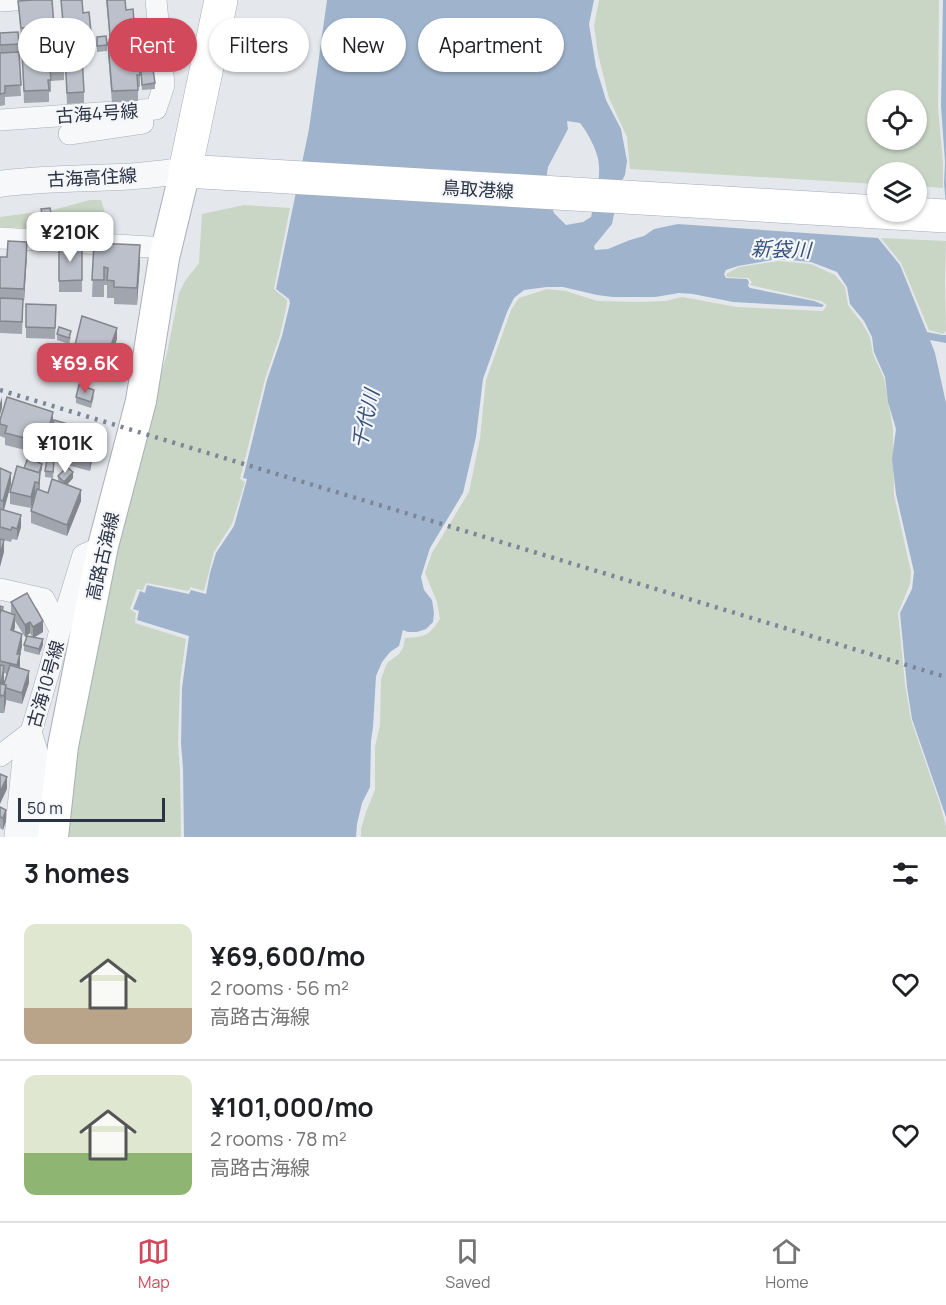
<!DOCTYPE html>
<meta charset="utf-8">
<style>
body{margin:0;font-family:Manrope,"Noto Sans JP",sans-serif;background:#f6f6f6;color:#202124;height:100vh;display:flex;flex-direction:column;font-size:22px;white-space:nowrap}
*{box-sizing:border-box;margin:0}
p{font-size:20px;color:#757577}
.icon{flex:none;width:33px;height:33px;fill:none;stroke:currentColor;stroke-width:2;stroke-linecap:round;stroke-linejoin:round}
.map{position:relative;height:837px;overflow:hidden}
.details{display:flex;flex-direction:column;background:#fff;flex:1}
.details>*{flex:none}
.top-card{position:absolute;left:18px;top:18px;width:600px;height:54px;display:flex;gap:12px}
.fabs{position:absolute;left:867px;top:90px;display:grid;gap:12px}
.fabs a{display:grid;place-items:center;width:60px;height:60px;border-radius:50%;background:#fff;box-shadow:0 2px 4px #0004;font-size:30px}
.scale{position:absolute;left:18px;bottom:15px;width:147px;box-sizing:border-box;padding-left:6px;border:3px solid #2b3445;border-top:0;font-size:16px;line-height:21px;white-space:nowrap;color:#2b3445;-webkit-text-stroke:4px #f4f6f9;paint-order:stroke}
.price{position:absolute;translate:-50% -51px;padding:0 14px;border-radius:12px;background:#fff;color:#222;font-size:20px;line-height:39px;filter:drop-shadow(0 2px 3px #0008)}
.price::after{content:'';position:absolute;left:50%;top:36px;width:18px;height:14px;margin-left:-9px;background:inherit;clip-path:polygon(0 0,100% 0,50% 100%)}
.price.active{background:#d1495b;color:#fff}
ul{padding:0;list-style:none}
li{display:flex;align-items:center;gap:18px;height:150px;padding:0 24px}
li+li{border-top:2px solid #e0e0e0}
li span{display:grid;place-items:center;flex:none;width:168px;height:120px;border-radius:12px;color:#555}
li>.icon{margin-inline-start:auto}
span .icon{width:72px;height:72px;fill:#fffc;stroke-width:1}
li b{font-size:26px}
h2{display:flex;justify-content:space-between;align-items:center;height:72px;padding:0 24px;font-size:26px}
.pill{padding:0 21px;border-radius:27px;background:#fff;box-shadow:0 2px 4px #0004;font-size:21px;line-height:54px}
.pill.active{background:#d1495b;color:#fff}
.tab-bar{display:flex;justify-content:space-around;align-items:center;height:84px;border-top:2px solid #e0e0e0;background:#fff;font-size:16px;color:#757577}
.tab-bar a{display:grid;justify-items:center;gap:3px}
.tab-bar .active{color:#d1495b}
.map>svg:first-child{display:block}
</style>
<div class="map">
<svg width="946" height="837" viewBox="0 0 946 837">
<rect width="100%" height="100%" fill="#e4e7ec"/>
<g fill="#c9d6c5" fill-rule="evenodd">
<path d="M599,0H939L938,108L943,162V188L917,186L916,172H878L877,184L630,169L627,137L609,98L598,54L594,26ZM916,100V140H878V100Z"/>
<path d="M90,200H101C104,209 107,220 106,229L102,231L0,227V217L53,210Z"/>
<path d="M244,205L290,208L274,289L287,300V304L280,335L265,379L240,479L245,482L232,524L214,552L204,591L190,587L189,591L146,583L143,590L137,589L130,609L136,613L135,623L186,639L180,682L178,743L180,772L181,837H67L78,753L110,571L145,446L155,396L167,353L179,293L185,281L199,263L202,214Z"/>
<path d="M881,238L946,241L945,281L946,331L943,334L929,330L901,263Z"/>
<path d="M779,261L811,264L835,275L845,287L848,305L862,323L870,337L873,354L884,378L893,429L894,495L911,572L910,584L898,613L905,684L911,720L940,804L946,827V837H361V829L366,812L375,790V747L380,725L381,679L387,663L399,654L403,648L405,638C425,637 429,636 440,619L437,602L425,573L432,553L469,492L480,438L486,380L511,310L519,298L547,289L566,291L597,301L638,302L666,301L682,297L737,307L823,311L827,305L821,301L750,285L752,282L748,278L727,277L726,274L739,267Z"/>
</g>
<g fill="#9fb4cc" fill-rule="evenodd">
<path d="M327,0H594L589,24L596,67L606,100L621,129L627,161L625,175L620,184L612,224L594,246L595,250L608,249L630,240L644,236L654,229L678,224L878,238L900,265L927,332L942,335H946V343L930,340L935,353L946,403V817L912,719L907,687L900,613L912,589L914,572L896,494L892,459L896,429L888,402L885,377L874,352L872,337L864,321L850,304L847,287L837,272L811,262L778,259L738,266L726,270L724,274L726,278L747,279L749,282L748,286L750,288L814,301L824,305L822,307L733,302L693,294L679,293L655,297H613L597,295L563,287H547L524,290L514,298L507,312L483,379L476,437L463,493L430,548L425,564L421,577L424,590L432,600L434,613L433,622L426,629L417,632H408L403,630L399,646L390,652L382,662L376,676L373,727L371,741L370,787L362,803L357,824L356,837H184L183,768L181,744L182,688L189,636L137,620L139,611L133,609L140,591L145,593L147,585L189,594L191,590L206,594L210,573L216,553L234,526L247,479L243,478L267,380L282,336L290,303L289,299L276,289L309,129ZM567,121L580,123C588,133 599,153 599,166C600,183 595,200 591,217L583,222L566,225L554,213L545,187L548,167L568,129Z"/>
<path d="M943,0H946V204L944,184L945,162L941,106Z"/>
</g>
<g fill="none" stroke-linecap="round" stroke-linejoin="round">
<g stroke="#a9aeb7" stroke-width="22">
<g id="minor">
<path d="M0,1L15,0"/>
<path d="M0,120L156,109L164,85L156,0"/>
<path d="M69,134L143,123"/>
<path d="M0,238L167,248"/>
<path d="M0,589L44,599L60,630"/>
<path d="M31,732L40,761L32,837"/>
<path d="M0,756L31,732"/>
<path d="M15,837L23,759L50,668L60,630L83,555L103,546"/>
</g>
</g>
<g stroke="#a9aeb7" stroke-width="27">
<path id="tertiary" d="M0,184C40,178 80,179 120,177C142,176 163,173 185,171"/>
</g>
<g stroke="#a9aeb7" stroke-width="32">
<path id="secondary" d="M53,837L63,746L103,546L141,401L164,258L185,171"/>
</g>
<g stroke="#a3abb8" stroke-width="34">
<path id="primary" d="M221,0L185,171L946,216"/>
</g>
<use href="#minor" stroke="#f7f8fa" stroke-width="21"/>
<use href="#tertiary" stroke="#f7f8fa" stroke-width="26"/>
<use href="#secondary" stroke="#fff" stroke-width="30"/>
<use href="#primary" stroke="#fff" stroke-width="33"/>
<path stroke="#7d8696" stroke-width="4.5" stroke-dasharray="3 6" stroke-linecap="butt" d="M0,390L946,677"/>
</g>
<g fill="#a1a5ae" fill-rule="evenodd">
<path d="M61,0L83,13L92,42V53L65,56Z"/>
<path d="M106,0H125L126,10L135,34V50L142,63V70L155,83V89L142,90L141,75H140V87H138V101L112,103L108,54V43L110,42Z"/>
<path d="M18,1L54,26V38L64,68V80L51,81V92H49V102L24,103L22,52L38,51L37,40L52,38L21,40Z"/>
<path d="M18,32L21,96L5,97V105L0,106V33Z"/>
<path d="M97,37L107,45V51L97,52Z"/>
<path d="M65,56L84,92V103L67,104Z"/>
<path d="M50,208L51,219L42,220L41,209Z"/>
<path d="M94,243L140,262L137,305L114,304V298H107V285H104V297H92Z"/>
<rect x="59" y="245" width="23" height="47"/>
<path d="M27,254L24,301H23L22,334L0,333V257H7Z"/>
<path d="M26,304L56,305L55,339L26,338Z"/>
<path d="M57,334L71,337L69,344L57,340Z"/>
<path d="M117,339L108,365L86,359L85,364L74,361V349Z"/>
<path d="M94,396L91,408L76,403V397Z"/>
<path d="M0,420L53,423L95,444L90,471L52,461V450L50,449V438L45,455L5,445V438L0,436Z"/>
<path d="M54,467L53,478L45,477V471Z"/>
<path d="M0,468L11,484L4,510L21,527L17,540L12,539L11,542L0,539Z"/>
<path d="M24,468L42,469L40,474V490L48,493L58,481V476L73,478L67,485L81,501L67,536L31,523V511L35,494L31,508L10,504V492Z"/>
<path d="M11,602L43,632L35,637L43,645L39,655L24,651V645L32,637L30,633L25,637L15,621L14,631L22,646L20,654L19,668L29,683L22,704L6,700L4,713H0V715V606L3,611L11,614ZM4,673L7,674L4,683Z"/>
<path d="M0,807L6,821L3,830L0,828Z"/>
</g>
<g fill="#83868d">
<path d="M27,242V254L24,301V289Z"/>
<path d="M140,245V262L137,305V288Z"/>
<path d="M117,328V339L108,365V354Z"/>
<path d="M86,347V359L85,364V352Z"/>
<path d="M2,397V408L0,415V403Z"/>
<path d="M53,412V423L45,455V443Z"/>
<path d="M95,432V444L90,471V459Z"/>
<path d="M42,464V469L40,474L39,495L38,475Z"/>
<path d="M73,472V478L64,488V482Z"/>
<path d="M11,473V484L3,513V501Z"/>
<path d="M35,482V494L31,508V497Z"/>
<path d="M81,490V501L67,536V525Z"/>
<path d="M21,515V527L17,540V529Z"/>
<path d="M4,540V552L0,567V555Z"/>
<path d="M15,615V627L11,642V630Z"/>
<path d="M43,621V632L33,638V627Z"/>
<path d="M30,622V633L25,637V625Z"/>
<path d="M22,634V646L20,655V666L17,677V654Z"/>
<path d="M43,639V645L39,655V649Z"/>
<path d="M4,666V683L3,687L1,684Z"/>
<path d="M29,671V683L22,704V693Z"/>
<path d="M6,685V702L4,713V696Z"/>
<path d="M7,777V789L0,804V792Z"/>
<path d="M6,810V821L3,830V818Z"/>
</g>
<g fill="#bbc0ca" stroke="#83868d" stroke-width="1.5">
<path d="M33,0H52L54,26L21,28L18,1Z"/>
<path d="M61,0H82L83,13L89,12L92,42L65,44Z"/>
<path d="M107,0H125L126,10L133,9L135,34L110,36Z"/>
<path d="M18,32L19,44L0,45V33Z"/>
<path d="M106,36L107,45L97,46V37Z"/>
<path d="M61,37L63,50L39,51L37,40Z"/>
<path d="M134,40L135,50L140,51L142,63H139L140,75H137L138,90L112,91L108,43Z"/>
<path d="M62,50L64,68L50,69L51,80H48L49,90L24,91L22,52Z"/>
<path d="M19,52L21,85L5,86V93L0,94V53Z"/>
<path d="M82,55L84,92L67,93L65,56Z"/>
<path d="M153,69L155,83L142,85L141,71Z"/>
<path d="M50,208L51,213L42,214L41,209Z"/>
<path d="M8,241L27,242L24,289L0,288V257H7Z"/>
<path d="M94,243L140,245L137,288L114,287V281L107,280L108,268L104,267V280H92Z"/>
<path d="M59,245H82V280L59,281Z"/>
<path d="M0,298L23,299L22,322L0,321Z"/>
<path d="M26,304L56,305L55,328L26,327Z"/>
<path d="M82,316L117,328L108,354L86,347L85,352L74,349Z"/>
<path d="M59,327L71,331L69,338L57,334Z"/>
<path d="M79,385L94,390L91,402L76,397Z"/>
<path d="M7,397L53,412L45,443L5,433L7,426L0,424V420Z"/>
<path d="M54,420L95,432L90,459L52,449L55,439L50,437Z"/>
<path d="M28,458L42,464L39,473L24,468Z"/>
<path d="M47,460L54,462L53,472L45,471Z"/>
<path d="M17,466L40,473L39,483L35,482L31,497L10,492Z"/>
<path d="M67,467L73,472L64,482L58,476Z"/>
<path d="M0,468L11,473L3,501L0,500Z"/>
<path d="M52,479L81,490L67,525L31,511L37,489L48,493Z"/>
<path d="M0,509L21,515L17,529L12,527L11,530L0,527Z"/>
<path d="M0,539L4,540L0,555Z"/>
<path d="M27,593L43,621L33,627L30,622L25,625L11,602Z"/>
<path d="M0,606L3,607L2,611L1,610V612Z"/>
<path d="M1,610L15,615L11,630L22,634L17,654H20L17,665L0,661V614Z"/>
<path d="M27,636L43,639L39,649L24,645Z"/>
<path d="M0,665L4,666L1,684L6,685L4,696L0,695V698Z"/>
<path d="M10,665L29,671L22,693L6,688V685L4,684Z"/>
<path d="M0,774L7,777L0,792Z"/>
<path d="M0,807L6,810L3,818L0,817Z"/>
</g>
<g text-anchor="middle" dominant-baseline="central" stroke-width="4.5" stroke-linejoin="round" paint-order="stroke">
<g font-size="18" fill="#2b3445" stroke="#f4f6f9">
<text transform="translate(97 113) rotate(-4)">古海4号線</text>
<text transform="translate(92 177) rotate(-3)">古海高住線</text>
<text transform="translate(478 189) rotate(3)">鳥取港線</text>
<text transform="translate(102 556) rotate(-77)">高路古海線</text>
<text transform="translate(45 684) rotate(-74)">古海10号線</text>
</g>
<g font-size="20" font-style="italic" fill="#34527a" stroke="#f4f6f9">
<text transform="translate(781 249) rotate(2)">新袋川</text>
<text transform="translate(365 419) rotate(-77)">千代川</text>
</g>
</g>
</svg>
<div class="fabs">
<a><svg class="icon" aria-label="locate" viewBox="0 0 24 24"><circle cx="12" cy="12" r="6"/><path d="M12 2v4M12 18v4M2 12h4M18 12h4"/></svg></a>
<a><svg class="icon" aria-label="layers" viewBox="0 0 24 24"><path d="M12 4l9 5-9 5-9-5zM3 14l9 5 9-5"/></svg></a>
</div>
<div class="scale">50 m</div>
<b class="price" style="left:70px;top:263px">¥210K</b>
<b class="price active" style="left:85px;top:394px">¥69.6K</b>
<b class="price" style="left:65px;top:474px">¥101K</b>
<div class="top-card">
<a class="pill">Buy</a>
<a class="pill active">Rent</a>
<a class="pill">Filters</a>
<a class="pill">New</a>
<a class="pill">Apartment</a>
</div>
</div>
<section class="details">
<h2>3 homes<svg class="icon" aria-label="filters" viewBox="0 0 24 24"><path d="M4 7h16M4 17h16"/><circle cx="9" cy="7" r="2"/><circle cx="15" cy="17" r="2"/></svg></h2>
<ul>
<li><span style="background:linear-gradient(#dfe7d0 70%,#b9a48a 0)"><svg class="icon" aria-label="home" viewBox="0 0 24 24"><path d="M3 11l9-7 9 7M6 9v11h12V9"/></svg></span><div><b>¥69,600/mo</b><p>2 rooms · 56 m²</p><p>高路古海線</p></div><svg class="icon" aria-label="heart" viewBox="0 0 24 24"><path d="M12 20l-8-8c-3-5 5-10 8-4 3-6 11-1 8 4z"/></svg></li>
<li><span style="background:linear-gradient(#dfe7d0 65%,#8fb573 0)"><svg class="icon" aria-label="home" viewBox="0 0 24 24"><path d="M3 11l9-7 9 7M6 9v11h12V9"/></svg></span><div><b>¥101,000/mo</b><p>2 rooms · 78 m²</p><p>高路古海線</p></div><svg class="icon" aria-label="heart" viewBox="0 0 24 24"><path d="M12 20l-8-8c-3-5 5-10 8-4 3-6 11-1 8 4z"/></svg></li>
</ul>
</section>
<nav class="tab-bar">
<a class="active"><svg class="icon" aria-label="map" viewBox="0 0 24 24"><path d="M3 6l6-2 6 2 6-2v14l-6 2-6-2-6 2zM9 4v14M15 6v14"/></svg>Map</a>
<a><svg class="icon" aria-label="saved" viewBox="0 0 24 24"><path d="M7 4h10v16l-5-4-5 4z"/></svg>Saved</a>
<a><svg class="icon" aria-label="home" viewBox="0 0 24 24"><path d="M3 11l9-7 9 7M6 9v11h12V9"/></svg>Home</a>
</nav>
